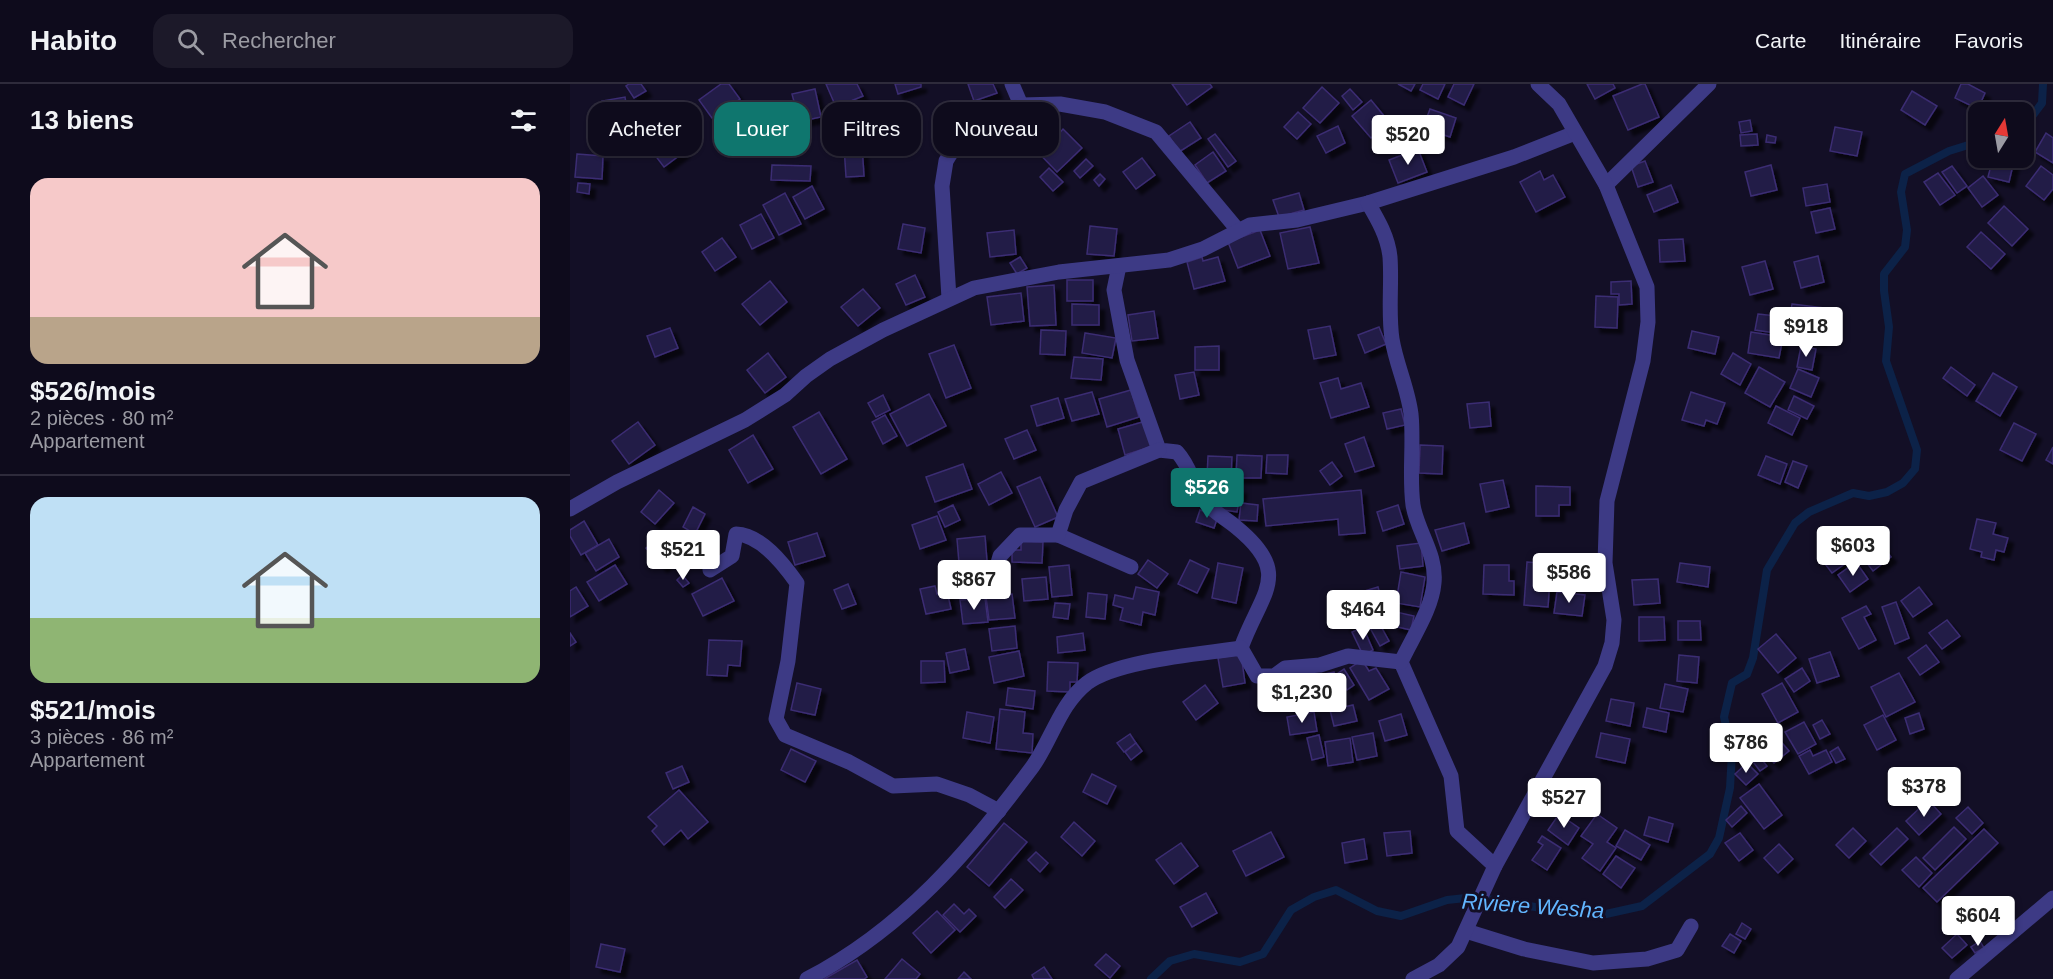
<!DOCTYPE html>
<html lang="fr">
<meta charset="utf-8">
<style>
body{margin:0;font-family:Arial,sans-serif;background:#1c1929;color:#f1f3f6;height:100vh;display:flex;flex-direction:column;font-size:22px;white-space:nowrap}
*{box-sizing:border-box;margin:0}
p{font-size:20px;color:#9b9ba3}
.icon{flex:none;width:33px;height:33px;fill:none;stroke:currentColor;stroke-width:2;stroke-linecap:round;stroke-linejoin:round}
.map{position:relative;flex:1;overflow:hidden}
.panel{display:flex;flex-direction:column;background:#0e0b1c;width:570px}
.panel>*{flex:none}
.guide{position:absolute;left:18px;top:18px;width:570px;height:54px;display:flex;gap:12px}
.needle{width:39px;rotate:11deg}
.tools{position:absolute;left:1398px;top:18px;display:grid;gap:12px}
.tools a{display:grid;place-items:center;width:66px;height:66px;border-radius:12px;background:#0e0b1c;box-shadow:0 2px 4px #0004,0 0 0 2px #2e2b3b;font-size:30px}
.price{position:absolute;translate:-50% -51px;padding:0 14px;border-radius:6px;background:#fff;color:#222;font-size:20px;line-height:39px;filter:drop-shadow(0 2px 3px #0008)}
.price::after{content:'';position:absolute;left:50%;top:36px;width:18px;height:14px;margin-left:-9px;background:inherit;clip-path:polygon(0 0,100% 0,50% 100%)}
.price.current{background:#0f766e;color:#fff}
ul{padding:0;list-style:none}
li{display:grid;align-content:center;gap:12px;height:318px;padding:0 30px}
li+li{border-top:2px solid #2e2b3b}
li span{display:grid;place-items:center;height:186px;border-radius:18px;color:#555}
li>.icon{margin-inline-start:auto}
span .icon{width:108px;height:108px;fill:#fffc;stroke-width:1}
li b{font-size:26px}
h2{display:flex;justify-content:space-between;align-items:center;height:72px;padding:0 30px;font-size:26px}
.chip{padding:0 21px;border-radius:18px;background:#0e0b1c;box-shadow:0 2px 4px #0004,0 0 0 2px #2e2b3b;font-size:21px;line-height:54px}
.chip.current{background:#0f766e;color:#fff}
header{display:flex;align-items:center;gap:36px;box-sizing:border-box;height:84px;padding:0 30px;background:#0e0b1c;border-bottom:2px solid #2e2b3b}
header strong{font-size:28px}
nav{display:flex;gap:33px;margin-inline-start:auto;font-size:21px}
.search{width:420px;height:54px;background:#1c1929;display:flex;align-items:center;gap:15px;box-sizing:border-box;padding:0 21px;border-radius:18px;color:#9b9ba3;font-size:22px}
main{display:flex;flex:1;min-height:0}
.map>svg:first-child{display:block}
</style>
<header>
<strong>Habito</strong>
<div class="search"><svg class="icon" aria-label="search" viewBox="0 0 24 24"><circle cx="10" cy="10" r="6"/><path d="M15 15l6 6"/></svg>Rechercher</div>
<nav><a>Carte</a><a>Itinéraire</a><a>Favoris</a></nav>
</header>
<main>
<section class="panel">
<h2>13 biens<svg class="icon" aria-label="filters" viewBox="0 0 24 24"><path d="M4 7h16M4 17h16"/><circle cx="9" cy="7" r="2"/><circle cx="15" cy="17" r="2"/></svg></h2>
<ul>
<li><span style="background:linear-gradient(#f6c9c9 75%,#b9a48a 0)"><svg class="icon" aria-label="home" viewBox="0 0 24 24"><path d="M3 11l9-7 9 7M6 9v11h12V9"/></svg></span><div><b>$526/mois</b><p>2 pièces · 80 m²</p><p>Appartement</p></div></li>
<li><span style="background:linear-gradient(#bfe0f5 65%,#8fb573 0)"><svg class="icon" aria-label="home" viewBox="0 0 24 24"><path d="M3 11l9-7 9 7M6 9v11h12V9"/></svg></span><div><b>$521/mois</b><p>3 pièces · 86 m²</p><p>Appartement</p></div></li>
</ul>
</section>
<div class="map">
<svg width="1483" height="895" viewBox="0 0 1483 895">
<defs>
<filter id="shadow"><feDropShadow dx="5.5" dy="5.5" stdDeviation="1.5" flood-color="#0009"/></filter>
</defs>
<rect width="100%" height="100%" fill="#130f26"/>
<g fill="none" stroke-linecap="round" stroke-linejoin="round">
<g stroke="#0c2248" stroke-width="8">
<path d="M1454,43L1472,19L1473,0"/>
<path d="M581,895L600,877L624,870L670,878L693,870L721,826L744,813L766,806L807,827L831,832L877,816L905,813L1001,829L1036,830L1072,822L1140,770L1149,754L1160,704L1162,669L1154,633L1162,599L1177,590L1183,574L1197,486L1225,439L1239,428L1283,409L1299,412L1317,408L1333,399L1345,385L1347,366L1316,277L1319,243L1314,207V190L1335,163L1337,146L1331,108L1335,90L1379,67L1408,58"/>
</g>
</g>
<g fill="#241b47" stroke="#3b2d73" stroke-width="1.5" filter="url(#shadow)">
<path d="M59,0H71L76,7L64,14L56,2Z"/>
<path d="M151,0H159L170,15L142,34L129,16Z"/>
<path d="M256,0H287L293,12L266,23Z"/>
<path d="M325,0H351V3L328,10Z"/>
<path d="M398,0H423L427,9L404,17Z"/>
<path d="M602,0H640L642,3L617,21Z"/>
<path d="M828,0H845L841,7Z"/>
<path d="M853,0H875L868,15L850,6Z"/>
<path d="M884,0H904L894,21L878,13Z"/>
<path d="M1017,0H1043L1045,4L1025,15Z"/>
<path d="M1072,0H1075L1089,33L1058,46L1043,12Z"/>
<path d="M1391,0H1398L1415,9L1408,25L1385,14Z"/>
<path d="M752,3L769,19L750,39L733,24Z"/>
<path d="M245,5L251,33L222,39L219,27L226,25L222,10Z"/>
<path d="M780,5L792,18L783,26L772,12Z"/>
<path d="M1342,7L1367,22L1355,41L1331,26Z"/>
<path d="M55,13L59,38L36,42L32,17Z"/>
<path d="M801,16L819,38L801,54L782,32Z"/>
<path d="M386,20L391,43L373,48L367,24Z"/>
<path d="M860,25L886,34L880,53L853,44Z"/>
<path d="M455,28L468,45L460,52L447,34Z"/>
<path d="M728,28L741,40L727,55L714,43Z"/>
<path d="M442,36L459,57L447,66L430,45Z"/>
<path d="M1180,36L1182,47L1171,49L1169,38Z"/>
<path d="M620,38L631,54L609,68L599,52Z"/>
<path d="M768,42L775,59L756,69L747,52Z"/>
<path d="M1265,43L1292,48L1287,72L1260,67Z"/>
<path d="M493,45L512,64L487,88L463,63L481,46L487,52Z"/>
<path d="M1476,49L1483,54V79L1465,68Z"/>
<path d="M645,50L666,77L658,83L638,55Z"/>
<path d="M1187,50L1188,61L1171,62L1170,51Z"/>
<path d="M101,51L114,68L94,83L81,66Z"/>
<path d="M1197,51L1206,53L1205,59L1196,58Z"/>
<path d="M292,61L294,92L276,93L274,62Z"/>
<path d="M848,65L857,88L828,99L819,76Z"/>
<path d="M643,68L656,87L637,99L625,81Z"/>
<path d="M7,70L33,72L32,95L5,93Z"/>
<path d="M572,74L585,91L566,105L553,88Z"/>
<path d="M1423,74L1444,77L1439,98L1418,93Z"/>
<path d="M516,75L523,82L510,94L504,87Z"/>
<path d="M1075,77L1083,98L1068,103L1061,82Z"/>
<path d="M202,81L241,82L240,97L201,96Z"/>
<path d="M1201,81L1207,106L1181,112L1175,88Z"/>
<path d="M1382,82L1397,102L1387,109L1372,88Z"/>
<path d="M1471,82L1483,91V105L1474,116L1456,102Z"/>
<path d="M479,84L493,98L483,107L470,93Z"/>
<path d="M970,87L974,96L983,91L995,113L966,128L950,98Z"/>
<path d="M1368,89L1385,111L1370,121L1354,98Z"/>
<path d="M530,90L535,95L529,102L524,96Z"/>
<path d="M1413,92L1428,111L1412,123L1398,104Z"/>
<path d="M8,99L20,100L19,110L7,108Z"/>
<path d="M1257,100L1260,118L1236,122L1233,104Z"/>
<path d="M1101,101L1108,118L1084,128L1077,111Z"/>
<path d="M242,102L254,125L235,135L223,113Z"/>
<path d="M215,109L231,140L209,151L193,121Z"/>
<path d="M729,109L734,126L709,133L703,116Z"/>
<path d="M1434,122L1458,145L1442,162L1418,139Z"/>
<path d="M1260,124L1265,145L1246,149L1241,128Z"/>
<path d="M191,130L204,154L182,165L170,141Z"/>
<path d="M333,140L355,144L351,169L328,165Z"/>
<path d="M520,142L547,145L544,172L517,170Z"/>
<path d="M740,143L749,179L718,185L710,149Z"/>
<path d="M444,146L446,170L420,173L417,149Z"/>
<path d="M690,146L700,172L668,184L658,158Z"/>
<path d="M1411,148L1435,170L1421,185L1397,163Z"/>
<path d="M152,154L166,173L145,187L132,168Z"/>
<path d="M1113,155L1115,177L1090,178L1089,156Z"/>
<path d="M1248,172L1254,198L1231,204L1224,178Z"/>
<path d="M450,173L457,184L447,190L440,179Z"/>
<path d="M632,173L633,177L648,173L655,197L624,205L617,178Z"/>
<path d="M1195,177L1203,205L1180,211L1172,183Z"/>
<path d="M345,191L355,213L336,221L326,200Z"/>
<rect x="497" y="196" width="26" height="21"/>
<path d="M200,197L217,218L190,241L172,220Z"/>
<path d="M1061,197L1062,220L1049,221V210H1041V198Z"/>
<path d="M484,201L486,241L460,242L457,203Z"/>
<path d="M293,205L310,224L288,242L271,223Z"/>
<path d="M451,209L454,237L421,241L417,213Z"/>
<path d="M1026,212L1048,213L1047,244L1025,243Z"/>
<path d="M502,220L529,221V241H502Z"/>
<path d="M1222,220L1254,224L1250,257L1217,252Z"/>
<path d="M584,227L588,254L562,257L558,231Z"/>
<path d="M1188,230L1215,233L1213,250L1185,246Z"/>
<path d="M760,242L766,271L744,275L738,246Z"/>
<path d="M809,243L816,260L795,269L788,251Z"/>
<path d="M100,244L108,264L85,273L77,252Z"/>
<path d="M471,246L496,247L495,271L470,270Z"/>
<path d="M1122,247L1149,253L1145,270L1118,264Z"/>
<path d="M1181,248L1213,253L1209,274L1178,269Z"/>
<path d="M515,249L546,254L542,274L512,269Z"/>
<path d="M384,261L401,304L376,314L359,270Z"/>
<path d="M649,262V286H625V263Z"/>
<path d="M1231,262L1246,265L1242,286L1227,283Z"/>
<path d="M198,269L216,293L195,309L177,286Z"/>
<path d="M1163,269L1181,280L1170,301L1151,290Z"/>
<path d="M504,273L533,275L531,296L501,294Z"/>
<path d="M1189,283L1215,298L1200,323L1175,309Z"/>
<path d="M1381,283L1405,301L1397,312L1373,294Z"/>
<path d="M1228,285L1249,294L1241,313L1220,304Z"/>
<path d="M624,288L629,311L610,315L605,291Z"/>
<path d="M1423,289L1447,303L1430,332L1406,317Z"/>
<path d="M768,294L771,305L791,299L799,323L761,334L750,299Z"/>
<path d="M561,306L569,333L537,343L529,315Z"/>
<path d="M522,308L529,330L502,337L495,315Z"/>
<path d="M1121,308L1155,319L1147,340L1136,336L1134,342L1112,336Z"/>
<path d="M359,310L376,342L337,362L320,330Z"/>
<path d="M313,311L320,326L306,333L298,319Z"/>
<path d="M1224,312L1244,322L1237,335L1218,326Z"/>
<path d="M488,314L494,334L467,342L461,322Z"/>
<path d="M919,318L921,342L900,344L897,320Z"/>
<path d="M1206,322L1230,334L1222,351L1198,339Z"/>
<path d="M831,325L835,341L817,345L813,329Z"/>
<path d="M249,328L277,375L251,390L223,343Z"/>
<path d="M315,331L327,352L313,360L302,338Z"/>
<path d="M576,337L583,362L555,371L548,345Z"/>
<path d="M68,338L85,361L59,380L42,357Z"/>
<path d="M1444,339L1466,350L1452,377L1430,366Z"/>
<path d="M457,346L466,366L444,375L435,355Z"/>
<path d="M183,351L203,385L178,399L159,366Z"/>
<path d="M794,353L804,382L785,388L775,360Z"/>
<path d="M850,361L873,362L872,390L849,389Z"/>
<path d="M1483,363V380L1476,376Z"/>
<path d="M667,371L692,372L691,394H666Z"/>
<path d="M697,371H718L717,390L696,389Z"/>
<path d="M638,372L662,373L661,393H637Z"/>
<path d="M1196,372L1217,380L1210,400L1188,391Z"/>
<path d="M1223,377L1237,382L1228,404L1215,398Z"/>
<path d="M762,378L772,392L760,401L750,387Z"/>
<path d="M393,380L402,405L365,418L356,393Z"/>
<path d="M431,388L442,409L419,421L408,400Z"/>
<path d="M470,393L488,433L465,443L447,403Z"/>
<path d="M933,396L939,423L916,428L910,400Z"/>
<path d="M651,402L671,405L667,428L647,425Z"/>
<path d="M966,402L1000,403V421H989V432H966Z"/>
<path d="M89,406L104,419L85,440L71,428Z"/>
<path d="M791,406L795,449L769,451L768,435L696,442L693,415Z"/>
<path d="M671,419L688,421L687,437L669,436Z"/>
<path d="M383,421L390,436L375,443L368,428Z"/>
<path d="M828,421L834,440L813,447L807,428Z"/>
<path d="M123,423L135,430L125,450L113,443Z"/>
<path d="M630,426L648,432L644,444L626,438Z"/>
<path d="M367,432L376,456L350,465L342,441Z"/>
<path d="M1407,435L1426,439L1423,450L1438,454L1434,468L1426,466L1424,476L1411,473L1412,468L1400,465Z"/>
<path d="M14,437L28,461L11,471L0,452V446Z"/>
<path d="M894,439L899,459L872,467L865,446Z"/>
<path d="M247,449L255,472L225,481L218,458Z"/>
<path d="M415,452L417,477L389,479L387,455Z"/>
<path d="M89,453L105,471L92,483L76,464Z"/>
<path d="M39,455L49,473L26,487L15,469Z"/>
<path d="M451,457L473,458L472,479L442,478V466H451Z"/>
<path d="M1308,457L1321,473L1303,487L1290,470Z"/>
<path d="M851,459L853,482L830,485L827,462Z"/>
<path d="M1267,459L1280,476L1262,489L1249,472Z"/>
<path d="M578,476L598,490L587,504L568,490Z"/>
<path d="M620,476L639,485L627,509L608,500Z"/>
<path d="M957,478L981,480L978,523L954,521Z"/>
<path d="M1286,478L1298,495L1280,508L1268,491Z"/>
<path d="M648,479L673,484L666,519L642,514Z"/>
<path d="M1110,479L1140,483L1138,503L1107,498Z"/>
<path d="M45,481L57,500L29,517L17,498Z"/>
<path d="M499,481L502,511L482,513L479,483Z"/>
<path d="M914,481H939V497H944V511L913,510Z"/>
<path d="M831,488L855,493L850,523L826,519Z"/>
<path d="M112,491L119,499L113,503L107,496Z"/>
<path d="M476,493L478,515L454,517L452,495Z"/>
<path d="M152,494L164,517L133,532L122,510Z"/>
<path d="M1088,495L1090,519L1064,521L1062,496Z"/>
<path d="M278,500L286,520L272,525L264,506Z"/>
<path d="M365,502L367,510L377,507L381,525L356,530L350,505Z"/>
<path d="M6,503L18,522L0,533V507Z"/>
<path d="M566,503L589,508L585,531L573,528L571,541L550,536L553,524L543,521L545,511L563,515Z"/>
<path d="M808,503L816,531L776,543L768,515Z"/>
<path d="M1349,503L1362,520L1343,533L1331,517Z"/>
<path d="M987,508L1015,511L1012,532L984,529Z"/>
<path d="M518,509L537,511L535,535L516,533Z"/>
<path d="M442,510L445,534L419,536L416,513Z"/>
<path d="M415,514L418,538L393,540L390,516Z"/>
<path d="M1326,518L1339,554L1325,560L1312,523Z"/>
<path d="M485,519L500,520L498,535L483,533Z"/>
<path d="M1296,522L1301,530L1294,533L1306,556L1289,565L1272,534Z"/>
<path d="M826,528L844,532L841,546L823,542Z"/>
<path d="M1069,533H1094L1095,556L1069,557Z"/>
<path d="M1377,536L1390,552L1372,565L1359,549Z"/>
<path d="M808,537L819,557L810,562L799,542Z"/>
<path d="M1108,537H1130L1131,556H1108Z"/>
<path d="M445,542L447,564L422,567L419,545Z"/>
<path d="M793,543L803,566L793,571L782,548Z"/>
<path d="M0,549L6,558L0,562Z"/>
<path d="M513,549L515,566L488,569L487,553Z"/>
<path d="M1206,550L1226,574L1208,589L1188,565Z"/>
<path d="M139,556L172,557L170,582L158,581L157,592L137,591Z"/>
<path d="M1356,561L1369,578L1350,591L1338,574Z"/>
<path d="M395,565L399,585L380,589L376,569Z"/>
<path d="M449,567L454,592L424,599L419,573Z"/>
<path d="M1260,568L1269,592L1247,599L1239,575Z"/>
<path d="M671,570L675,599L653,603L648,574Z"/>
<path d="M1109,571L1129,573L1127,599L1107,597Z"/>
<path d="M792,576L799,587L806,584L819,605L799,616L780,584Z"/>
<path d="M351,577H374L375,598L351,599Z"/>
<path d="M478,578L508,579L507,598H500V608L477,607Z"/>
<path d="M1232,584L1240,597L1224,608L1215,595Z"/>
<path d="M774,585L784,601L777,606L767,590Z"/>
<path d="M764,588L769,607L758,610L754,590Z"/>
<path d="M726,589L728,598L744,594L749,614L723,619L716,591Z"/>
<path d="M1329,589L1345,618L1316,633L1301,603Z"/>
<path d="M227,599L251,605L245,631L221,626Z"/>
<path d="M1212,599L1228,628L1208,639L1192,610Z"/>
<path d="M1095,600L1118,605L1113,628L1090,624Z"/>
<path d="M635,601L648,619L626,636L613,618Z"/>
<path d="M438,604L465,607L463,625L436,621Z"/>
<path d="M1041,615L1064,619L1060,642L1036,637Z"/>
<path d="M783,621L787,637L764,642L760,626Z"/>
<path d="M1077,624L1099,629L1096,648L1073,643Z"/>
<path d="M430,625L455,628L453,649L463,650L462,669L426,665Z"/>
<path d="M397,628L424,633L420,659L393,654Z"/>
<path d="M744,628L747,647L720,651L717,633Z"/>
<path d="M1349,629L1354,645L1340,650L1335,634Z"/>
<path d="M831,630L837,651L815,657L809,637Z"/>
<path d="M1313,631L1326,656L1307,666L1294,641Z"/>
<path d="M1252,636L1260,650L1250,655L1243,641Z"/>
<path d="M1234,638L1246,660L1228,670L1215,648Z"/>
<path d="M1200,645L1219,667L1204,679L1185,657Z"/>
<path d="M803,649L807,672L787,676L782,653Z"/>
<path d="M1031,649L1060,655L1055,679L1026,673Z"/>
<path d="M560,650L566,659L554,668L547,659Z"/>
<path d="M749,651L754,673L742,676L737,654Z"/>
<path d="M780,654L783,678L758,682L755,658Z"/>
<path d="M566,659L572,667L561,676L555,668Z"/>
<path d="M1268,663L1275,675L1266,679L1260,668Z"/>
<path d="M221,665L246,677L235,698L211,686Z"/>
<path d="M1184,666L1197,682L1190,687L1178,671Z"/>
<path d="M1240,666L1243,672L1256,666L1262,678L1239,690L1229,672Z"/>
<path d="M1177,679L1188,690L1176,701L1165,690Z"/>
<path d="M112,682L119,698L103,705L96,689Z"/>
<path d="M522,690L546,702L537,720L513,708Z"/>
<path d="M1189,700L1212,731L1194,745L1170,714Z"/>
<path d="M109,706L138,738L118,755L111,746L94,761L82,747L87,742L78,733Z"/>
<path d="M1358,716L1371,730L1349,751L1336,737Z"/>
<path d="M1171,722L1177,729L1162,743L1156,736Z"/>
<path d="M1398,723L1413,739L1402,750L1386,734Z"/>
<path d="M989,730L1009,744L998,761L978,746Z"/>
<path d="M1027,730L1047,744L1037,758L1046,764L1030,787L1012,774L1023,760L1011,752Z"/>
<path d="M1079,733L1103,740L1098,758L1074,751Z"/>
<path d="M504,738L525,757L512,772L491,753Z"/>
<path d="M434,739L457,758L419,802L397,783Z"/>
<path d="M1384,743L1396,755L1365,786L1353,774Z"/>
<path d="M1283,744L1296,757L1279,774L1266,761Z"/>
<path d="M1327,744L1338,755L1311,781L1300,770Z"/>
<path d="M1414,745L1428,759L1367,818L1353,804Z"/>
<path d="M1055,746L1080,761L1071,776L1046,762Z"/>
<path d="M840,747L842,769L817,772L814,749Z"/>
<path d="M701,748L714,773L676,792L663,767Z"/>
<path d="M1170,749L1183,766L1169,777L1155,759Z"/>
<path d="M972,752L991,764L977,786L962,776L973,761L968,758Z"/>
<path d="M794,755L797,775L775,779L772,759Z"/>
<path d="M611,759L628,782L604,800L586,776Z"/>
<path d="M1209,760L1223,775L1208,789L1194,774Z"/>
<path d="M466,768L478,779L470,788L458,776Z"/>
<path d="M1046,772L1065,784L1051,804L1033,790Z"/>
<path d="M1346,773L1362,789L1349,803L1332,786Z"/>
<path d="M441,795L453,806L435,824L424,813Z"/>
<path d="M636,809L647,829L622,843L610,823Z"/>
<path d="M384,820L394,830L399,825L406,832L390,848L373,831Z"/>
<path d="M367,827L385,846L361,869L343,849Z"/>
<path d="M1385,833L1392,840L1386,845L1380,839Z"/>
<path d="M1172,839L1181,845L1175,855L1166,850Z"/>
<path d="M1160,850L1171,857L1164,869L1152,862Z"/>
<path d="M1387,850L1397,861L1382,874L1372,864Z"/>
<path d="M1410,857L1414,864L1405,869L1401,863Z"/>
<path d="M31,860L55,865L50,888L26,883Z"/>
<path d="M536,870L550,882L540,894L525,881Z"/>
<path d="M332,875L350,890L346,895H315Z"/>
<path d="M287,876L297,893L294,895H254Z"/>
<path d="M474,883L482,895H464L462,891Z"/>
<path d="M394,888L401,895H388Z"/>
</g>
<g fill="none" stroke-linecap="round" stroke-linejoin="round">
<g stroke="#3d3a85" stroke-width="15">
<path d="M442,0L451,21"/>
<path d="M1036,101L1139,0"/>
<path d="M549,182L544,206L557,276L589,366L607,368C621,383 622,400 634,416C642,428 656,434 666,443C724,490 691,508 671,564"/>
<path d="M379,214L372,102L376,77L395,46L451,21L490,20L535,28L586,48L667,145"/>
<path d="M0,425L47,398L175,336L215,311L236,292L260,275L313,246L404,204L489,188L599,176L633,165L680,141L727,136L798,119L944,73L1005,49"/>
<path d="M488,451L561,483"/>
<path d="M140,486L162,472L166,450C191,451 213,479 227,499L218,577L206,635L215,651L279,678L323,702L367,700L399,711L429,727"/>
<path d="M420,506L430,472L450,451H488L496,426L511,398L589,366"/>
<path d="M831,578L881,692L887,747L925,782"/>
<path d="M896,847L954,865L1023,879L1077,875L1107,866L1121,842"/>
<path d="M237,895C333,845 399,768 463,682C482,655 490,620 517,599C548,576 632,570 671,564L687,592H704L715,584L750,581L778,572L831,578C842,554 862,525 864,499C867,470 847,447 843,421C839,391 844,360 841,330C838,305 826,280 822,255C818,228 822,200 820,173C818,153 808,136 798,119"/>
<path d="M843,895L869,881L888,863L925,782L1035,582L1042,559L1044,536L1035,479L1037,417L1073,277L1078,238L1077,203L1036,101L989,20L968,0"/>
<path d="M1387,895L1483,814"/>
</g>
</g>
<g text-anchor="middle" dominant-baseline="central" stroke-width="6" stroke-linejoin="round" paint-order="stroke">
<g font-size="22" font-style="italic" fill="#62b6ff" stroke="#130f26">
<text transform="translate(963 822) rotate(4)">Riviere Wesha</text>
</g>
</g>
</svg>
<div class="tools">
<a><svg class="needle" viewBox="-14 -14 28 28"><path d="M0-13l5 13h-10z" fill="#e53935"/><path d="M0 13l5-13h-10z" fill="#9b9ba3"/></svg></a>
</div>
<b class="price" style="left:838px;top:82px">$520</b>
<b class="price" style="left:1236px;top:274px">$918</b>
<b class="price current" style="left:637px;top:435px">$526</b>
<b class="price" style="left:1283px;top:493px">$603</b>
<b class="price" style="left:113px;top:497px">$521</b>
<b class="price" style="left:999px;top:520px">$586</b>
<b class="price" style="left:404px;top:527px">$867</b>
<b class="price" style="left:793px;top:557px">$464</b>
<b class="price" style="left:732px;top:640px">$1,230</b>
<b class="price" style="left:1176px;top:690px">$786</b>
<b class="price" style="left:1354px;top:734px">$378</b>
<b class="price" style="left:994px;top:745px">$527</b>
<b class="price" style="left:1408px;top:863px">$604</b>
<div class="guide">
<a class="chip">Acheter</a>
<a class="chip current">Louer</a>
<a class="chip">Filtres</a>
<a class="chip">Nouveau</a>
</div>
</div>
</main>
